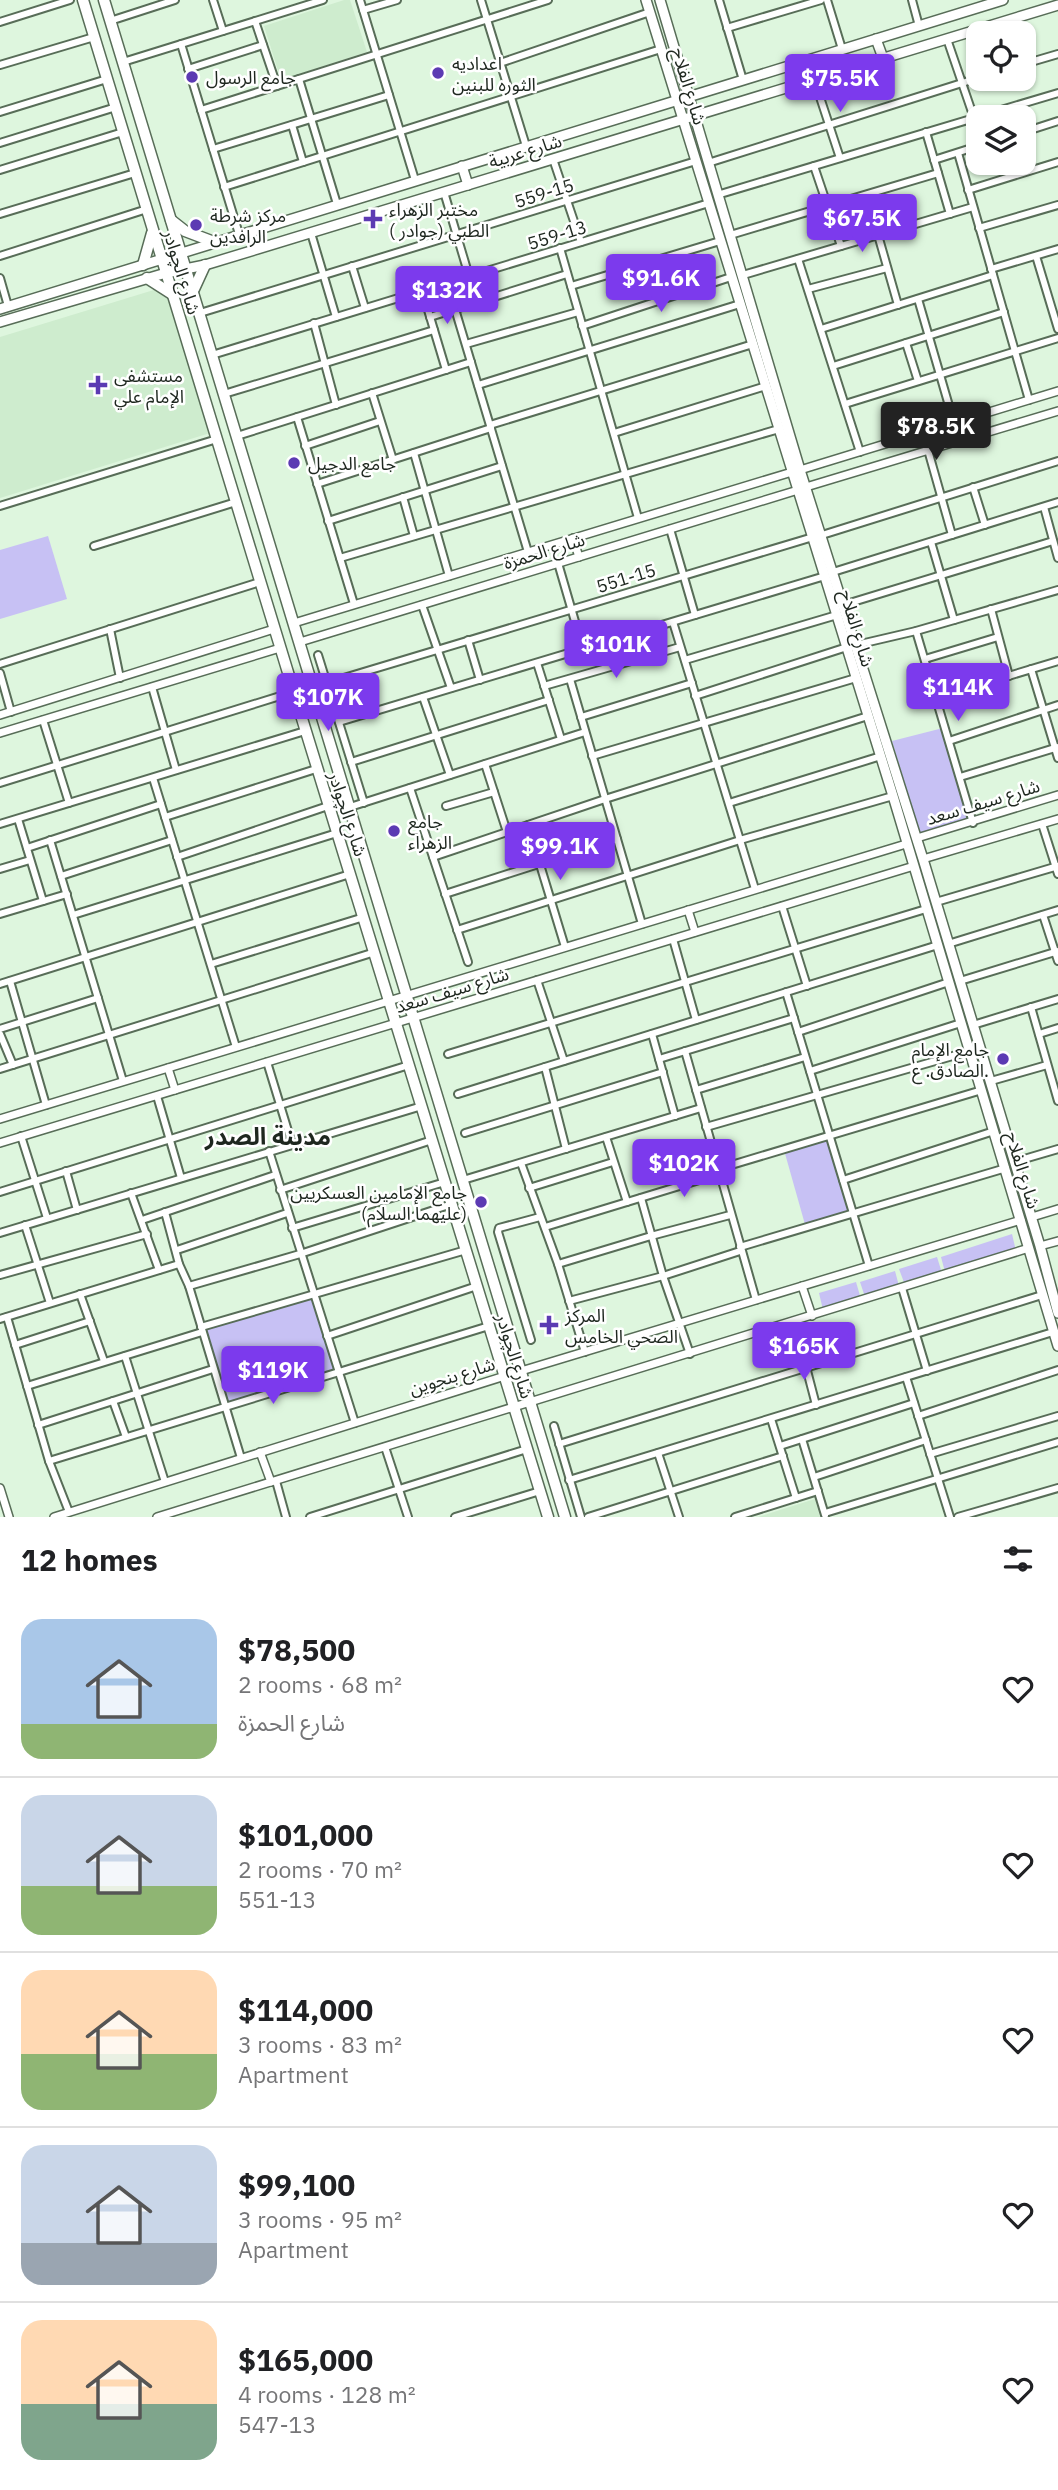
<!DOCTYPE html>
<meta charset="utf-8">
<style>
body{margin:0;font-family:"IBM Plex Sans","Noto Sans Arabic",sans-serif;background:#f2f2f2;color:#202124;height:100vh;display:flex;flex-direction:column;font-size:26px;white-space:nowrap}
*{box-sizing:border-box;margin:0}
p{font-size:23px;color:#757577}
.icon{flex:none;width:38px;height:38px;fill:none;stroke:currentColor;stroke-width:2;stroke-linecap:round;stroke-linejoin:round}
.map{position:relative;height:1517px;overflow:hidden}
.side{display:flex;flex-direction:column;background:#fff;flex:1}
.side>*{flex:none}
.tools{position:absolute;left:966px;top:21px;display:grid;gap:14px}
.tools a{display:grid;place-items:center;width:70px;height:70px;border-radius:14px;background:#fff;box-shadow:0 2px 5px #0004;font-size:35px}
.price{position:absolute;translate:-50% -60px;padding:0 16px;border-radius:7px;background:#7c3aed;color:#fff;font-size:23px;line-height:46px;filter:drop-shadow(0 2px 4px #0008)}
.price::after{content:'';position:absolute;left:50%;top:42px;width:21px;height:16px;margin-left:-10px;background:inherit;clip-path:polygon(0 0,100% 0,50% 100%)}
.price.active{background:#222;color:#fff}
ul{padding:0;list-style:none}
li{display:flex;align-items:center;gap:21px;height:175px;padding:0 21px}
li+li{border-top:2px solid #e0e0e0}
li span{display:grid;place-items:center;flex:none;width:196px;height:140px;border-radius:21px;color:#555}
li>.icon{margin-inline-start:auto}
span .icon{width:84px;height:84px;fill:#fffc;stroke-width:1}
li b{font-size:30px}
h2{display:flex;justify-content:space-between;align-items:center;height:84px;padding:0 21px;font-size:30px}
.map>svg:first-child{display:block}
</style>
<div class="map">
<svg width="1058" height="1517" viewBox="0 0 1058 1517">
<rect width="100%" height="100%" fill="#def6de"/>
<g fill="#ceecce">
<path d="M344,0H350L367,52L281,80L264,26Z"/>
<path d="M157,289L168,296L210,433L0,498V337Z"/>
<path d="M815,1499L820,1517H758L783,1509Z"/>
</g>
<g fill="#c7c1f4">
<path d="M48,536L67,599L0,619V550Z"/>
<path d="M943,728L968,819L920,834L892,741Z"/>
<path d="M830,1137L853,1214L806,1228L784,1150Z"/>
<path d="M1012,1234L1016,1251L945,1272L941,1257Z"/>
<path d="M937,1257L942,1273L905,1285L899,1269Z"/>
<path d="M895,1271L899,1286L865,1297L860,1282Z"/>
<path d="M856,1282L861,1299L823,1310L819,1293Z"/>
<path d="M314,1295L339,1372L226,1407L202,1330Z"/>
</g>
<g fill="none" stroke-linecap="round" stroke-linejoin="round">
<g stroke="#586d58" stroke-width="10">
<g id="minor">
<path d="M213,0L223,31"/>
<path d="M360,0L415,180"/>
<path d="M481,0L526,146"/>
<path d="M719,0L743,80"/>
<path d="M827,0L842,49"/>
<path d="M912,0L919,26"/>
<path d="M363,10L397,0"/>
<path d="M110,21L175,0"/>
<path d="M255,21L277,86"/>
<path d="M0,22L70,0"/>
<path d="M727,28L821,0"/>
<path d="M947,39L974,118"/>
<path d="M181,44L239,234"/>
<path d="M123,62L323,0"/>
<path d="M500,63L650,12"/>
<path d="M1024,64L1058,54"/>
<path d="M0,65L94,37"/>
<path d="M188,69L263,45"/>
<path d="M299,79L337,204"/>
<path d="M814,79L840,158"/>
<path d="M201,110L548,0"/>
<path d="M0,112L107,79"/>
<path d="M292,125L303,162"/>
<path d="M926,132L950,214"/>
<path d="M1024,132L1058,121"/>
<path d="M0,143L116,107"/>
<path d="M213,149L389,95"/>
<path d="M958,153L1029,400"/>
<path d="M553,159L581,242"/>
<path d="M934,160L978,146"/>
<path d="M708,163L978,78"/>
<path d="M814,166L841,246"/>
<path d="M0,170L123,132"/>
<path d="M224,187L661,49"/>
<path d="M968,190L1058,162"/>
<path d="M444,192L469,276"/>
<path d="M717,195L1058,93"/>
<path d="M0,214L135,173"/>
<path d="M979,228L1058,205"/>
<path d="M311,233L336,317"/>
<path d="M730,235L938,173"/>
<path d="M878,235L898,305"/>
<path d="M560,248L638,518"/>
<path d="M0,256L147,209"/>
<path d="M1036,256L1058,329"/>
<path d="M798,259L860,452"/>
<path d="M352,266L365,308"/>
<path d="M991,269L1058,249"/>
<path d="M743,275L973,207"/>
<path d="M0,278L8,306"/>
<path d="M571,286L720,241"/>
<path d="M808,289L887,268"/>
<path d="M422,290L446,370"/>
<path d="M918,299L954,423"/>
<path d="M455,309L528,552"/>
<path d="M200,313L696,161"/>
<path d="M430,317L567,274"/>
<path d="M314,323L336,405"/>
<path d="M582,326L731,277"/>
<path d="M821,329L993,275"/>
<path d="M906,343L918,381"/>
<path d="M466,344L578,312"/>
<path d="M212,355L709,203"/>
<path d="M833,366L1004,312"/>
<path d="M478,385L740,304"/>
<path d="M372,393L393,460"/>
<path d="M224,394L434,330"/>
<path d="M845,404L1058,338"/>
<path d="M297,417L354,604"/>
<path d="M490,425L753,344"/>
<path d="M614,433L766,386"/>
<path d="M237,436L471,362"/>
<path d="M305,446L380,421"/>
<path d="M928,450L952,535"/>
<path d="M414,453L449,576"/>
<path d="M317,484L491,428"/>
<path d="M973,487L985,525"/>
<path d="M403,497L414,536"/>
<path d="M0,506L217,439"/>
<path d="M1044,507L1058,558"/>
<path d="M328,521L502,466"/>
<path d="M670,529L695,615"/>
<path d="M822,535L1058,461"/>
<path d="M931,542L954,620"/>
<path d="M94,546L236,502"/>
<path d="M340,558L779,429"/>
<path d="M558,563L583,649"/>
<path d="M833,572L1058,502"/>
<path d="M422,605L451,688"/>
<path d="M843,605L1053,541"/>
<path d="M991,609L1009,676"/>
<path d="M673,622L755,889"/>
<path d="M110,629L120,678"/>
<path d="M916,631L973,823"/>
<path d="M468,640L480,680"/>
<path d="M856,645L916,631L1058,590"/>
<path d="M318,655L364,803"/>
<path d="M925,659L998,637"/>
<path d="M685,660L837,615"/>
<path d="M537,663L561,739"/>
<path d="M0,664L260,582"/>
<path d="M1031,669L1058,758"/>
<path d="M0,673L11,712"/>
<path d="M570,679L642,924"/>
<path d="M327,683L813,537"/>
<path d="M544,686L680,647"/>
<path d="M152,687L176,770"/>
<path d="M695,696L847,647"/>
<path d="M423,697L450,775"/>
<path d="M936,698L1058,661"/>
<path d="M581,717L692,683"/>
<path d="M43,720L69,803"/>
<path d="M339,722L825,576"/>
<path d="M949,741L1058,705"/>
<path d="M592,756L856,678"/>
<path d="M351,762L549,700"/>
<path d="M485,764L507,832"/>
<path d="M960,777L1058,747"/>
<path d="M153,778L236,1047"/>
<path d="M0,783L293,692"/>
<path d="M410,788L468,962"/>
<path d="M729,803L881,756"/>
<path d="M446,806L494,792"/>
<path d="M350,807L585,732"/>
<path d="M165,817L316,769"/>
<path d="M18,819L43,901"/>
<path d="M0,824L305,731"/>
<path d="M1042,824L1058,874"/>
<path d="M528,825L565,947"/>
<path d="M50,840L123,1081"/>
<path d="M27,848L161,804"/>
<path d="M177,857L328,806"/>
<path d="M433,857L605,799L868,716"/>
<path d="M0,869L30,860"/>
<path d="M61,876L172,840"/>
<path d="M445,894L617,839"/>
<path d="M936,902L1058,866"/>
<path d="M782,906L807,986"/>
<path d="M0,914L67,894"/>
<path d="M73,915L337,833"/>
<path d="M1043,915L1058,961"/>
<path d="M457,930L740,840L893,796"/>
<path d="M673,939L696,1020"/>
<path d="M948,944L1058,910"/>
<path d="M211,964L364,917"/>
<path d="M537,980L564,1061"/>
<path d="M10,981L46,1105"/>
<path d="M960,981L1058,951"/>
<path d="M0,984L350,874"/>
<path d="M786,992L869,1266"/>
<path d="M1031,1007L1058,1101"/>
<path d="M973,1025L1058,999"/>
<path d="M0,1029L98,998"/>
<path d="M798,1032L949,982"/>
<path d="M0,1034L13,1065"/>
<path d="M652,1034L675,1116"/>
<path d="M1039,1034L1058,1028"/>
<path d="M685,1051L756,1300"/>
<path d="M448,1054L926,909"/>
<path d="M659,1059L794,1018"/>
<path d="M267,1062L292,1144"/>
<path d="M545,1067L566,1149"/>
<path d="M0,1069L375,952"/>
<path d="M810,1071L961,1023"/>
<path d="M991,1081L1047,1065"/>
<path d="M696,1090L805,1057"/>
<path d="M458,1094L938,945"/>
<path d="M157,1096L181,1178"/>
<path d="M706,1127L970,1051"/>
<path d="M465,1133L663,1072"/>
<path d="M21,1136L47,1218"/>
<path d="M606,1137L627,1202"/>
<path d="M269,1151L355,1423"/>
<path d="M1014,1162L1058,1149"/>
<path d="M521,1163L558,1264L585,1352"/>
<path d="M718,1169L982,1090"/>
<path d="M66,1171L77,1210"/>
<path d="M463,1180L701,1108"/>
<path d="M843,1180L994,1131"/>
<path d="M529,1188L613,1162"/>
<path d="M280,1190L432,1140"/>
<path d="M0,1192L409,1065"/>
<path d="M131,1193L159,1270"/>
<path d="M641,1198L663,1276L690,1354"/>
<path d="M165,1212L179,1264L189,1286L241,1458"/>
<path d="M142,1220L275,1175"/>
<path d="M25,1225L50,1303"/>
<path d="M545,1227L719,1174"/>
<path d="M292,1228L445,1182"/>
<path d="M0,1233L422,1106"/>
<path d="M740,1247L1006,1168"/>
<path d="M177,1250L287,1213"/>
<path d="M558,1264L651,1236L730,1215"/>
<path d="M0,1275L147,1234"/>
<path d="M189,1286L300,1254L452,1204"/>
<path d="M902,1288L927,1371"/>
<path d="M80,1294L104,1361"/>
<path d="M569,1301L663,1276L740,1251"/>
<path d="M7,1317L49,1461L69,1512"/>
<path d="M0,1319L179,1264"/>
<path d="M794,1321L816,1405"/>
<path d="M201,1327L466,1250"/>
<path d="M327,1336L477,1286"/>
<path d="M531,1340L498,1232L499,1228L540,1217"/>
<path d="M15,1345L90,1321"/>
<path d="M125,1356L165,1482"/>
<path d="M906,1377L950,1517"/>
<path d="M27,1386L202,1332"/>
<path d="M113,1401L126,1437"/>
<path d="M918,1416L1058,1370"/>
<path d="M771,1419L796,1498"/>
<path d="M38,1425L213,1369"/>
<path d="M554,1426L581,1517"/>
<path d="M802,1439L825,1515"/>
<path d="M559,1444L1042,1295"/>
<path d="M780,1446L914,1403"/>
<path d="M385,1447L408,1517"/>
<path d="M658,1453L679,1517"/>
<path d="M930,1454L1058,1416"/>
<path d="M49,1461L489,1326"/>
<path d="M814,1477L926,1440"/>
<path d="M569,1480L1053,1332"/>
<path d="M276,1481L286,1517"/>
<path d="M825,1513L1058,1442"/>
<path d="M310,1517L527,1449"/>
<path d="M455,1517L540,1491"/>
<path d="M588,1517L783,1456"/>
<path d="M735,1517L818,1491"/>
<path d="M958,1517L1058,1488"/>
</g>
</g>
<g stroke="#586d58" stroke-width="10">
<g id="tertiary">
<path d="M800,470L1058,391"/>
<path d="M806,487L1058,411"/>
<path d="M573,538L579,557"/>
<path d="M294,623L792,472"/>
<path d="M300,642L798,490"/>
<path d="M0,715L274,629"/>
<path d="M0,733L280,648"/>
<path d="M917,838L1058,795"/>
<path d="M923,859L1058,819"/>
<path d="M688,910L695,932"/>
<path d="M168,1068L175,1090"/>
<path d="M0,1119L906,844"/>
<path d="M0,1143L914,866"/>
<path d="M1032,1217L1058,1209"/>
<path d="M1040,1246L1058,1241"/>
<path d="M802,1286L812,1316"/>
<path d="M260,1452L271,1482"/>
<path d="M0,1488L9,1517"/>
<path d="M54,1517L521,1371L1021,1220"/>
<path d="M157,1517L1029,1248"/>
</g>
</g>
<g stroke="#586d58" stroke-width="12">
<g id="secondary">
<path d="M646,0L893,796L1058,1346"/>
<path d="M660,0L800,470L923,859L1040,1246L1058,1313"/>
<path d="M876,39L883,58"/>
<path d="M462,166L468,185"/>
<path d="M0,309L1003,0"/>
<path d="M0,322L166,273L205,265L1058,5"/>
</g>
</g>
<g stroke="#586d58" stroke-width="13">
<g id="primary">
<path d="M83,0C236,506 392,1012 548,1517"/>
<path d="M104,0L565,1517"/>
<path d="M171,220L185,231L214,242"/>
<path d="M143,265L152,233"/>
<path d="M147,278L172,294"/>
<path d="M194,289L205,265"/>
</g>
</g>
<use href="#minor" stroke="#fff" stroke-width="6"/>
<use href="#tertiary" stroke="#fff" stroke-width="7"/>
<use href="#secondary" stroke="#fff" stroke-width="9"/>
<use href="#primary" stroke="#fff" stroke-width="10"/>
</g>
<g fill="#5c3ab3" stroke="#fff" stroke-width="2.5">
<circle cx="438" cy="73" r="7"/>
<circle cx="192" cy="77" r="7"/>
<path d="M369.5 208.5h7v7h7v7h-7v7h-7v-7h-7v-7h7z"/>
<circle cx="196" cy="225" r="7"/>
<path d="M94.5 374.5h7v7h7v7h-7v7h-7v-7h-7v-7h7z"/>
<circle cx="294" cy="463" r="7"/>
<circle cx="394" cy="831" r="7"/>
<circle cx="1003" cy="1059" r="7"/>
<circle cx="481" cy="1202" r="7"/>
<path d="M545.5 1314.5h7v7h7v7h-7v7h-7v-7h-7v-7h7z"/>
</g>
<g text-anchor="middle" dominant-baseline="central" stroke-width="5" stroke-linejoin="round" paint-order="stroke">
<g font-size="18" fill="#1e271f" stroke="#fff" text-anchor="start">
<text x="452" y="63">اعداديه<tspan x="452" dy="21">الثوره للبنين</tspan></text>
<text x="206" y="77">جامع الرسول</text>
<text x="389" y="209">مختبر الزهراء<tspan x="389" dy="21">الطبي (جوادر )</tspan></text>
<text x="210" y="215">مركز شرطة<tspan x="210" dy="21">الرافدين</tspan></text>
<text x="114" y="375">مستشفى<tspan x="114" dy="21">الإمام علي</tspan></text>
<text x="308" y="463">جامع الدجيل</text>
<text x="408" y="821">جامع<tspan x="408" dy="21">الزهراء</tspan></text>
<text x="989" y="1049" text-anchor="end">جامع الإمام<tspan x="989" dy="21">الصادق. ع.</tspan></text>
<text x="467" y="1192" text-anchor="end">جامع الإمامين العسكريين<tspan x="467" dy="21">(عليهما السلام)</tspan></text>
<text x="565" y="1315">المركز<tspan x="565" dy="21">الصحي الخامس</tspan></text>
</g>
<g font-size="18" fill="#1e271f" stroke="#fff">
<text transform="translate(689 86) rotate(73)">شارع الفلاح</text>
<text transform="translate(525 151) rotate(-17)">شارع عربية</text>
<text transform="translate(544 193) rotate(-17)">559-15</text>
<text transform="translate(557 235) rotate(-17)">559-13</text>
<text transform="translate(182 272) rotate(73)">شارع الچوادر</text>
<text transform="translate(544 551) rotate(-17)">شارع الحمزة</text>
<text transform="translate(626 578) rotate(-17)">551-15</text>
<text transform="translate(857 628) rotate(73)">شارع الفلاح</text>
<text transform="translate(983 802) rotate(-17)">شارع سيف سعد</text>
<text transform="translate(348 814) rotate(72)">شارع الچوادر</text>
<text transform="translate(452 990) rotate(-17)">شارع سيف سعد</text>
<text transform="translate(1023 1170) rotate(73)">شارع الفلاح</text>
<text transform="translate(515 1356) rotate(73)">شارع الچوادر</text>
<text transform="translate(452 1376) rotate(-17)">شارع بنجوين</text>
</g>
<g font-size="24" font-weight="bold" fill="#1e271f" stroke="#fff">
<text x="268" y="1136">مدينة الصدر</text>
</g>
</g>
</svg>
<div class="tools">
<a><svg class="icon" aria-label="locate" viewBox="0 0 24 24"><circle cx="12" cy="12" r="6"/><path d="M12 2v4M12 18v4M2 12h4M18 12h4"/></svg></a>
<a><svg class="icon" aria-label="layers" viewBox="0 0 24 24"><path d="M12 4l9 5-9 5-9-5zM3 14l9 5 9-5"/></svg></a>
</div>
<b class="price" style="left:840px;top:114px">$75.5K</b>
<b class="price" style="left:862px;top:254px">$67.5K</b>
<b class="price" style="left:661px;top:314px">$91.6K</b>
<b class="price" style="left:447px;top:326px">$132K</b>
<b class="price active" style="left:936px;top:462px">$78.5K</b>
<b class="price" style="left:616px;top:680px">$101K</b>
<b class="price" style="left:958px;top:723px">$114K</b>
<b class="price" style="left:328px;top:733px">$107K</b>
<b class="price" style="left:560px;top:882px">$99.1K</b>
<b class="price" style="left:684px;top:1199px">$102K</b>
<b class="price" style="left:804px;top:1382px">$165K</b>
<b class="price" style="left:273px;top:1406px">$119K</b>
</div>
<section class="side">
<h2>12 homes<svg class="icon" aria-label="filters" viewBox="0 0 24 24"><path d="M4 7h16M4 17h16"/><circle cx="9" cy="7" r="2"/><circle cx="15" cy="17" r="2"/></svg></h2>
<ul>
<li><span style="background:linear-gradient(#a9c7e8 75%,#8fb573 0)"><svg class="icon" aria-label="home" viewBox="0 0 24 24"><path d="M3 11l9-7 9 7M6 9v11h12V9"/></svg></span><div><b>$78,500</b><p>2 rooms · 68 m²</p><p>شارع الحمزة</p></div><svg class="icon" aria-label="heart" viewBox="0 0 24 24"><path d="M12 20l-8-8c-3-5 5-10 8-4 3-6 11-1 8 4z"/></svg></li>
<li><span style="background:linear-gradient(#c9d6e8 65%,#8fb573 0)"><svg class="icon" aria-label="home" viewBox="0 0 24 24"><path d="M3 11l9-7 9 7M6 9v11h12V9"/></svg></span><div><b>$101,000</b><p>2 rooms · 70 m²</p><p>551-13</p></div><svg class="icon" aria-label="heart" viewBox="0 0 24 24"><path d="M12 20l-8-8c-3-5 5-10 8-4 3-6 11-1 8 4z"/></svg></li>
<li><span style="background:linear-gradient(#ffd9b3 60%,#8fb573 0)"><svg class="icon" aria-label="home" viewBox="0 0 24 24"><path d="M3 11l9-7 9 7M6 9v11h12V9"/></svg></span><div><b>$114,000</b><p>3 rooms · 83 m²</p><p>Apartment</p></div><svg class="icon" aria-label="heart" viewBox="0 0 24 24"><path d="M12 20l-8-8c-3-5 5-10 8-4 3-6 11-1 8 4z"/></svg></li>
<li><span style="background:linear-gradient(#c9d6e8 70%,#9aa5b1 0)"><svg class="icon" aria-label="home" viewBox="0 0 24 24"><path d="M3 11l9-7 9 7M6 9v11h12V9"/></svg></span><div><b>$99,100</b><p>3 rooms · 95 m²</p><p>Apartment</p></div><svg class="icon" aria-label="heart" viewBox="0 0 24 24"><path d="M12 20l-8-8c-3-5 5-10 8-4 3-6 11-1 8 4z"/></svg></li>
<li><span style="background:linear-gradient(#ffd9b3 60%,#7fa58c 0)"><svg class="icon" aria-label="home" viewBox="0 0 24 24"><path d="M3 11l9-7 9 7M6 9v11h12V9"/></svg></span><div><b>$165,000</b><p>4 rooms · 128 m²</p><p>547-13</p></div><svg class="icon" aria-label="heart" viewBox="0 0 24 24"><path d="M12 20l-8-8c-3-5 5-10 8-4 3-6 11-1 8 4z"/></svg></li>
</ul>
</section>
